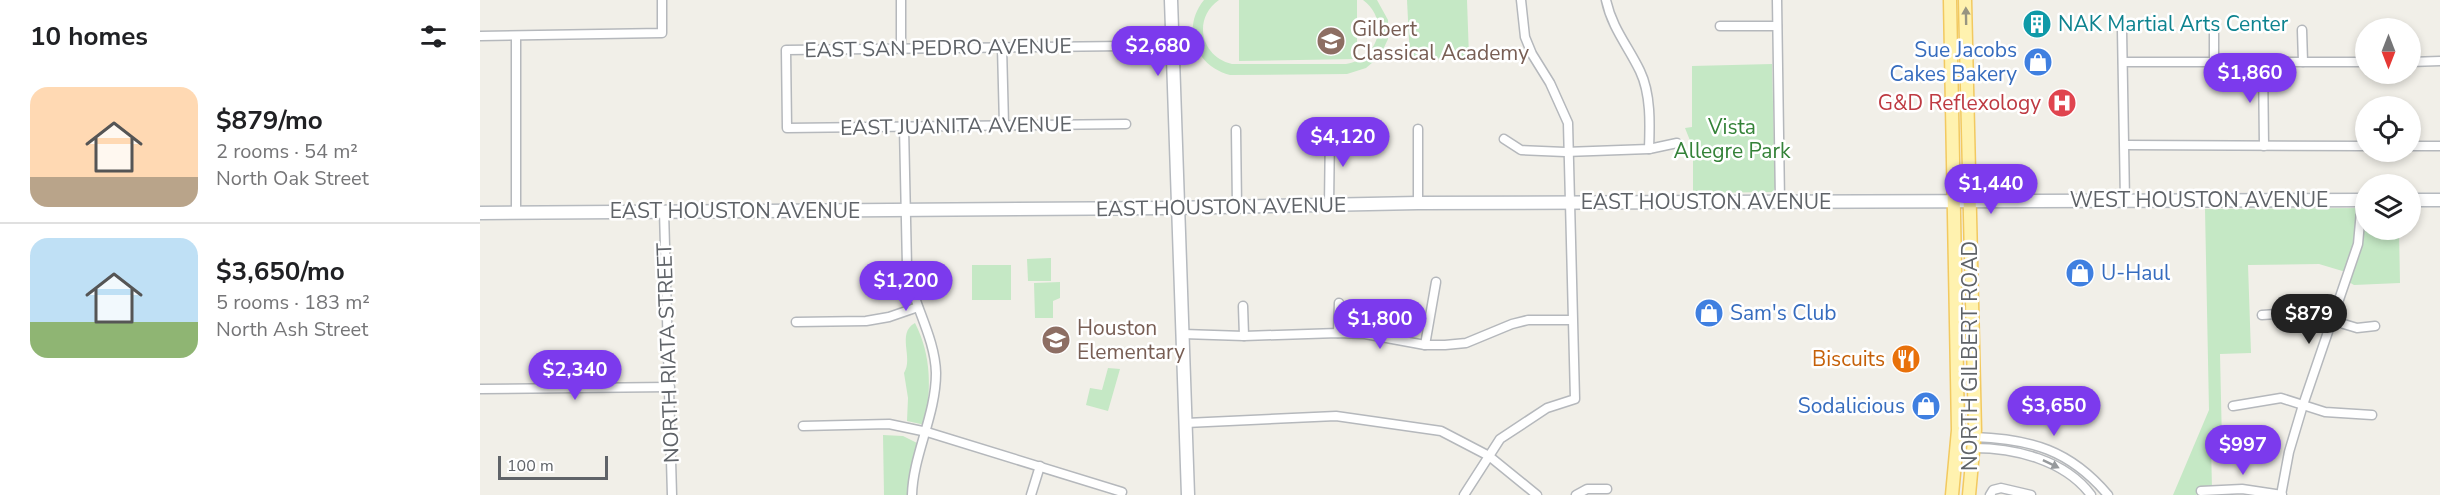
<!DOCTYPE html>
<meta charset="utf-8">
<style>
body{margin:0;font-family:"Nunito Sans",sans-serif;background:#f2f2f2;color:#202124;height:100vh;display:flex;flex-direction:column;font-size:22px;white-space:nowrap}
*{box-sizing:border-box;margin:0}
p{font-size:20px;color:#757577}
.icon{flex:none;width:33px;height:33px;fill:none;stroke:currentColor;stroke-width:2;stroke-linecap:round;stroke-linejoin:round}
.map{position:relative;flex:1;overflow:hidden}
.sheet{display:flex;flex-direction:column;background:#fff;width:480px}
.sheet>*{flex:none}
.needle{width:39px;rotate:180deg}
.fabs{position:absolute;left:1875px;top:18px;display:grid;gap:12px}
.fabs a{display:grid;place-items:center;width:66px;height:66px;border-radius:50%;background:#fff;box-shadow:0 3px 9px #0003;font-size:30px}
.scale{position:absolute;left:18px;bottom:15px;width:110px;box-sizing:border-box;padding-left:6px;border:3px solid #5f6368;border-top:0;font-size:16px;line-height:21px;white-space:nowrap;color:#5f6368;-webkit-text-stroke:4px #fff;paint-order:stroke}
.price{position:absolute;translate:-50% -51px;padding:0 14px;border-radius:21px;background:#7c3aed;color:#fff;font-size:20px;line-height:39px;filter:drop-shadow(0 2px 3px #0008)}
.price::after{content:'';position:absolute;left:50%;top:36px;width:18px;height:14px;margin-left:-9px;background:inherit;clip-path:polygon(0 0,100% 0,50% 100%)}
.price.on{background:#222;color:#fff}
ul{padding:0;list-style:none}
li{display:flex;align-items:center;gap:18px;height:150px;padding:0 30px}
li+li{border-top:2px solid #e0e0e0}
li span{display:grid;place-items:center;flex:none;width:168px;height:120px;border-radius:18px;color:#555}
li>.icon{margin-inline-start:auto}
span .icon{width:72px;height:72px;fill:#fffc;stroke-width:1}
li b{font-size:26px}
h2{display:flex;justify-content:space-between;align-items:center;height:72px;padding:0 30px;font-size:26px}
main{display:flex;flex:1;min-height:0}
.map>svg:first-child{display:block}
</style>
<main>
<section class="sheet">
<h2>10 homes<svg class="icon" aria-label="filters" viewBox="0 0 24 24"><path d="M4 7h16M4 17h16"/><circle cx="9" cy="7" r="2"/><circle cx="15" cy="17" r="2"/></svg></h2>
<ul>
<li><span style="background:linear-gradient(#ffd9b3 75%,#b9a48a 0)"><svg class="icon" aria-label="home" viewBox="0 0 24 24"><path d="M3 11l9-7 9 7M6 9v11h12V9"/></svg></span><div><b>$879/mo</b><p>2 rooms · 54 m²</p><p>North Oak Street</p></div></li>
<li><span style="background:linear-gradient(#bfe0f5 70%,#8fb573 0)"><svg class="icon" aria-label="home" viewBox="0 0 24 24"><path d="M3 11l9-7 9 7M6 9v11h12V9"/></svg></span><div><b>$3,650/mo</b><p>5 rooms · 183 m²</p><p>North Ash Street</p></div></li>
</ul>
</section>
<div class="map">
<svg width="1960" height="495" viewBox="0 0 1960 495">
<rect width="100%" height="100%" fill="#f1efe8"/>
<g fill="#c5e8c5">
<path d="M724,0H739C712,19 721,57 752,64H866C899,59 910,20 883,0H897L908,20V39L900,56L886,68L867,74L750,75C715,66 701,28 724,0Z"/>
<path d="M759,0H877V59L759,61Z"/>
<path d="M927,0H987L989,57L930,60Z"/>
<path d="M1292,64L1295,187L1293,192L1213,193V153L1208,149L1211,143L1205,128L1212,127V66Z"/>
<path d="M1885,208L1886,230H1919L1920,283L1874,285L1867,281L1869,273L1839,264L1768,265L1771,353L1740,354L1742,443L1731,444L1732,490L1721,491L1716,495H1693L1729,410L1725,209Z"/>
<path d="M571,258V281H548L547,259Z"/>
<rect x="492" y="265" width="39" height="35"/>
<path d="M580,282V298L573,301V318H555L554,283Z"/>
<path d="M435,323C452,356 451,390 445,425L427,421L428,398L424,373C434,358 416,333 435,323Z"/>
<path d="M628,368L640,369L628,411L606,405L610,388L622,390Z"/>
<path d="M403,435L423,436L437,443L427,495H404Z"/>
</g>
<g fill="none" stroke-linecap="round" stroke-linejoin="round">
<g stroke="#b5b8bc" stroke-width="11">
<g id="street">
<path d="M421,0V49"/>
<path d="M1126,0C1132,28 1148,46 1160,71C1171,94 1170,124 1169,149"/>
<path d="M1297,0L1300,202"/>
<path d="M1240,26H1297"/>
<path d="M1642,30L1645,201"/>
<path d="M1822,30L1823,62"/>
<path d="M0,36L182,33V0"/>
<path d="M36,36V212"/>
<path d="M522,47L524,125"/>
<path d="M1643,62H1886"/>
<path d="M1734,62V30"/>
<path d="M1783,62L1784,146"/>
<path d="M1930,62L1960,61"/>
<path d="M646,124L307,128L306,50L646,46"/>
<path d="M424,127L427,267C432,303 455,336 456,373C456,415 433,455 432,495"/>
<path d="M938,129V203"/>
<path d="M756,130L757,207"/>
<path d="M1024,139L1041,150L1085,152L1169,149L1197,143"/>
<path d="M1645,145L1886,146"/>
<path d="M1930,146H1960"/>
<path d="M849,206L850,129"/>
<path d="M184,211L192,495"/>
<path d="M763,306L764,336"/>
<path d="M1782,315L1824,312L1877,328L1895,326"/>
<path d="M316,322L386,321L409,317L438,307"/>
<path d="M858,333L859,303"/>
<path d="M703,334L764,336L858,333L885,334L945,345H965L986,343L1032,324L1048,320H1092"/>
<path d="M945,345L956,282"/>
<path d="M0,389L190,387"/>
<path d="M1753,406L1801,398L1845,412L1892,415"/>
<path d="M706,423L856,416L961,431L1009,456L1057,495"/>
<path d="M323,426L409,424L447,432L642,492"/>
<path d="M1494,437C1551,439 1590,450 1628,495"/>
<path d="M1494,448C1535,448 1585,460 1611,495"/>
<path d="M1721,491L1762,489L1802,495"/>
<path d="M551,495L560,466"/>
<path d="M984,495L1020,439L1067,408L1095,399L1088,123L1070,83L1052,54L1045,37L1041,0"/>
<path d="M1096,495L1107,489H1127"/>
<path d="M1510,495L1513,490L1521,488L1551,495"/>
<path d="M1801,495L1809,452L1823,405L1878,244L1882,200"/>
</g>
</g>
<g stroke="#b6babf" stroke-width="15">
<g id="secondary">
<path d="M691,0L708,495"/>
<path d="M1930,200H1960"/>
<path d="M0,213L688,208L938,203L1886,200"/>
</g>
</g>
<g stroke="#f2c960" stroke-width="15">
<g id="primary">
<path d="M1470,0L1478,430L1472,495"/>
<path d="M1485,0L1495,430L1489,495"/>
</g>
</g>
<use href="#street" stroke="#fff" stroke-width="8"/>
<use href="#secondary" stroke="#fff" stroke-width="12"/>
<use href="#primary" stroke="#fff2af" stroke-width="12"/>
</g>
<defs><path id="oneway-solid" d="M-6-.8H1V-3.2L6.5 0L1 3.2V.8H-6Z" transform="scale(1.5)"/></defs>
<use fill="#979581" href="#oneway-solid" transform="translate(1486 16) rotate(-91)"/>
<use fill="#979a9d" href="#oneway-solid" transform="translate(1571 464) rotate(26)"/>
<defs>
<g id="building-disc" transform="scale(1.5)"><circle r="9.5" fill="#0f9aa8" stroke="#fff"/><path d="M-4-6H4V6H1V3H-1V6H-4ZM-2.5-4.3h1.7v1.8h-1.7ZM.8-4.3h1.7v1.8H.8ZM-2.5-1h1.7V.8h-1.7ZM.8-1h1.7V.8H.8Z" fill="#fff"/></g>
<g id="school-disc" transform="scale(1.5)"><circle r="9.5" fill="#8d6e63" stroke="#fff"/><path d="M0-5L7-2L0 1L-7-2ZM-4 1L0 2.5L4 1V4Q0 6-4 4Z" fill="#fff"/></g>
<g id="shop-disc" transform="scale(1.5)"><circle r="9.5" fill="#3f7fe0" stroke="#fff"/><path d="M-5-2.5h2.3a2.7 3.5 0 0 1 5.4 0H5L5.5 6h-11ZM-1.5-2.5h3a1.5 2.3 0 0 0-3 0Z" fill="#fff"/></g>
<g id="hospital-disc" transform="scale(1.5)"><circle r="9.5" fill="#e0444e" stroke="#fff"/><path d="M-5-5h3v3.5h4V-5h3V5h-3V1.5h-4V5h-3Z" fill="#fff"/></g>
<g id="restaurant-disc" transform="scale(1.5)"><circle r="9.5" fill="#e8710a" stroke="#fff"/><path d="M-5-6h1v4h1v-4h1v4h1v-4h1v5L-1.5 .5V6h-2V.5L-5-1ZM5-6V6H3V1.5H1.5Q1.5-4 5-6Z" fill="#fff"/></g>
</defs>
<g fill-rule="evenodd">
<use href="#building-disc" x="1557" y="24"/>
<use href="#school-disc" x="851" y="41"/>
<use href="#shop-disc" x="1558" y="62"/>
<use href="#hospital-disc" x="1582" y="103"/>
<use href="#shop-disc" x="1600" y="273"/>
<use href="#shop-disc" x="1229" y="313"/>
<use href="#school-disc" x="576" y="340"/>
<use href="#restaurant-disc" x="1426" y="359"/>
<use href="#shop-disc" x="1446" y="406"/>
</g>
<g text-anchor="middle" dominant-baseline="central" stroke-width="5" stroke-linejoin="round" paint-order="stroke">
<g font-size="21" fill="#0d838f" stroke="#fff" text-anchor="start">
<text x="1578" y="24">NAK Martial Arts Center</text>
</g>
<g font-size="21" fill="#785e54" stroke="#fff" text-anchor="start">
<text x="872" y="29">Gilbert<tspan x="872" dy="24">Classical Academy</tspan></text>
<text x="597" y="328">Houston<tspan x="597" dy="24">Elementary</tspan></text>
</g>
<g font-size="21" fill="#5f6368" stroke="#fff">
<text transform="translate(458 48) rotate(-1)">EAST SAN PEDRO AVENUE</text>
<text transform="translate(476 126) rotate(-1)">EAST JUANITA AVENUE</text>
<text x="1719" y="200">WEST HOUSTON AVENUE</text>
<text x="1226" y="202">EAST HOUSTON AVENUE</text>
<text transform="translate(741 207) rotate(-1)">EAST HOUSTON AVENUE</text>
<text x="255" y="211">EAST HOUSTON AVENUE</text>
<text transform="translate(188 353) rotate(-92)">NORTH RIATA STREET</text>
<text transform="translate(1490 356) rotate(-90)">NORTH GILBERT ROAD</text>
</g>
<g font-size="21" fill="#366cbe" stroke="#fff" text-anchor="end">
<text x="1537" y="50">Sue Jacobs<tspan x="1537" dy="24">Cakes Bakery</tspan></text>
<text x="1621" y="273" text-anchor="start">U-Haul</text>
<text x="1250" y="313" text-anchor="start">Sam's Club</text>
<text x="1425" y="406">Sodalicious</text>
</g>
<g font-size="21" fill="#be3a42" stroke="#fff" text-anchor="end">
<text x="1561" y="103">G&amp;D Reflexology</text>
</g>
<g font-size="21" fill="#348238" stroke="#fff">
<text x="1252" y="127">Vista<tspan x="1252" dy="24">Allegre Park</tspan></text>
</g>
<g font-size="21" fill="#c56008" stroke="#fff" text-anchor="end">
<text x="1405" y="359">Biscuits</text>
</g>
</g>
</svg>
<div class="fabs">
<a><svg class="needle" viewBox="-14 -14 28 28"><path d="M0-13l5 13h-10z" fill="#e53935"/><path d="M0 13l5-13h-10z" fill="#757577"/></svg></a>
<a><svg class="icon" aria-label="locate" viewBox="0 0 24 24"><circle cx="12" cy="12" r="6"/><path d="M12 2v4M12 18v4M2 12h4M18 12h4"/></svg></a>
<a><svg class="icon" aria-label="layers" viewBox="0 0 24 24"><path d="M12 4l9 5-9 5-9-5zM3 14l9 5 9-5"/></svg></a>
</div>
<div class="scale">100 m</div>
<b class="price" style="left:678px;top:77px">$2,680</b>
<b class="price" style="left:1770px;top:104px">$1,860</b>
<b class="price" style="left:863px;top:168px">$4,120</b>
<b class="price" style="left:1511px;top:215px">$1,440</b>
<b class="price" style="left:426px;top:312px">$1,200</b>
<b class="price on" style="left:1829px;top:345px">$879</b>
<b class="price" style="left:900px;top:350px">$1,800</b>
<b class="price" style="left:95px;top:401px">$2,340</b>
<b class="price" style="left:1574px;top:437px">$3,650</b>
<b class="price" style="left:1763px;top:476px">$997</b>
</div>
</main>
